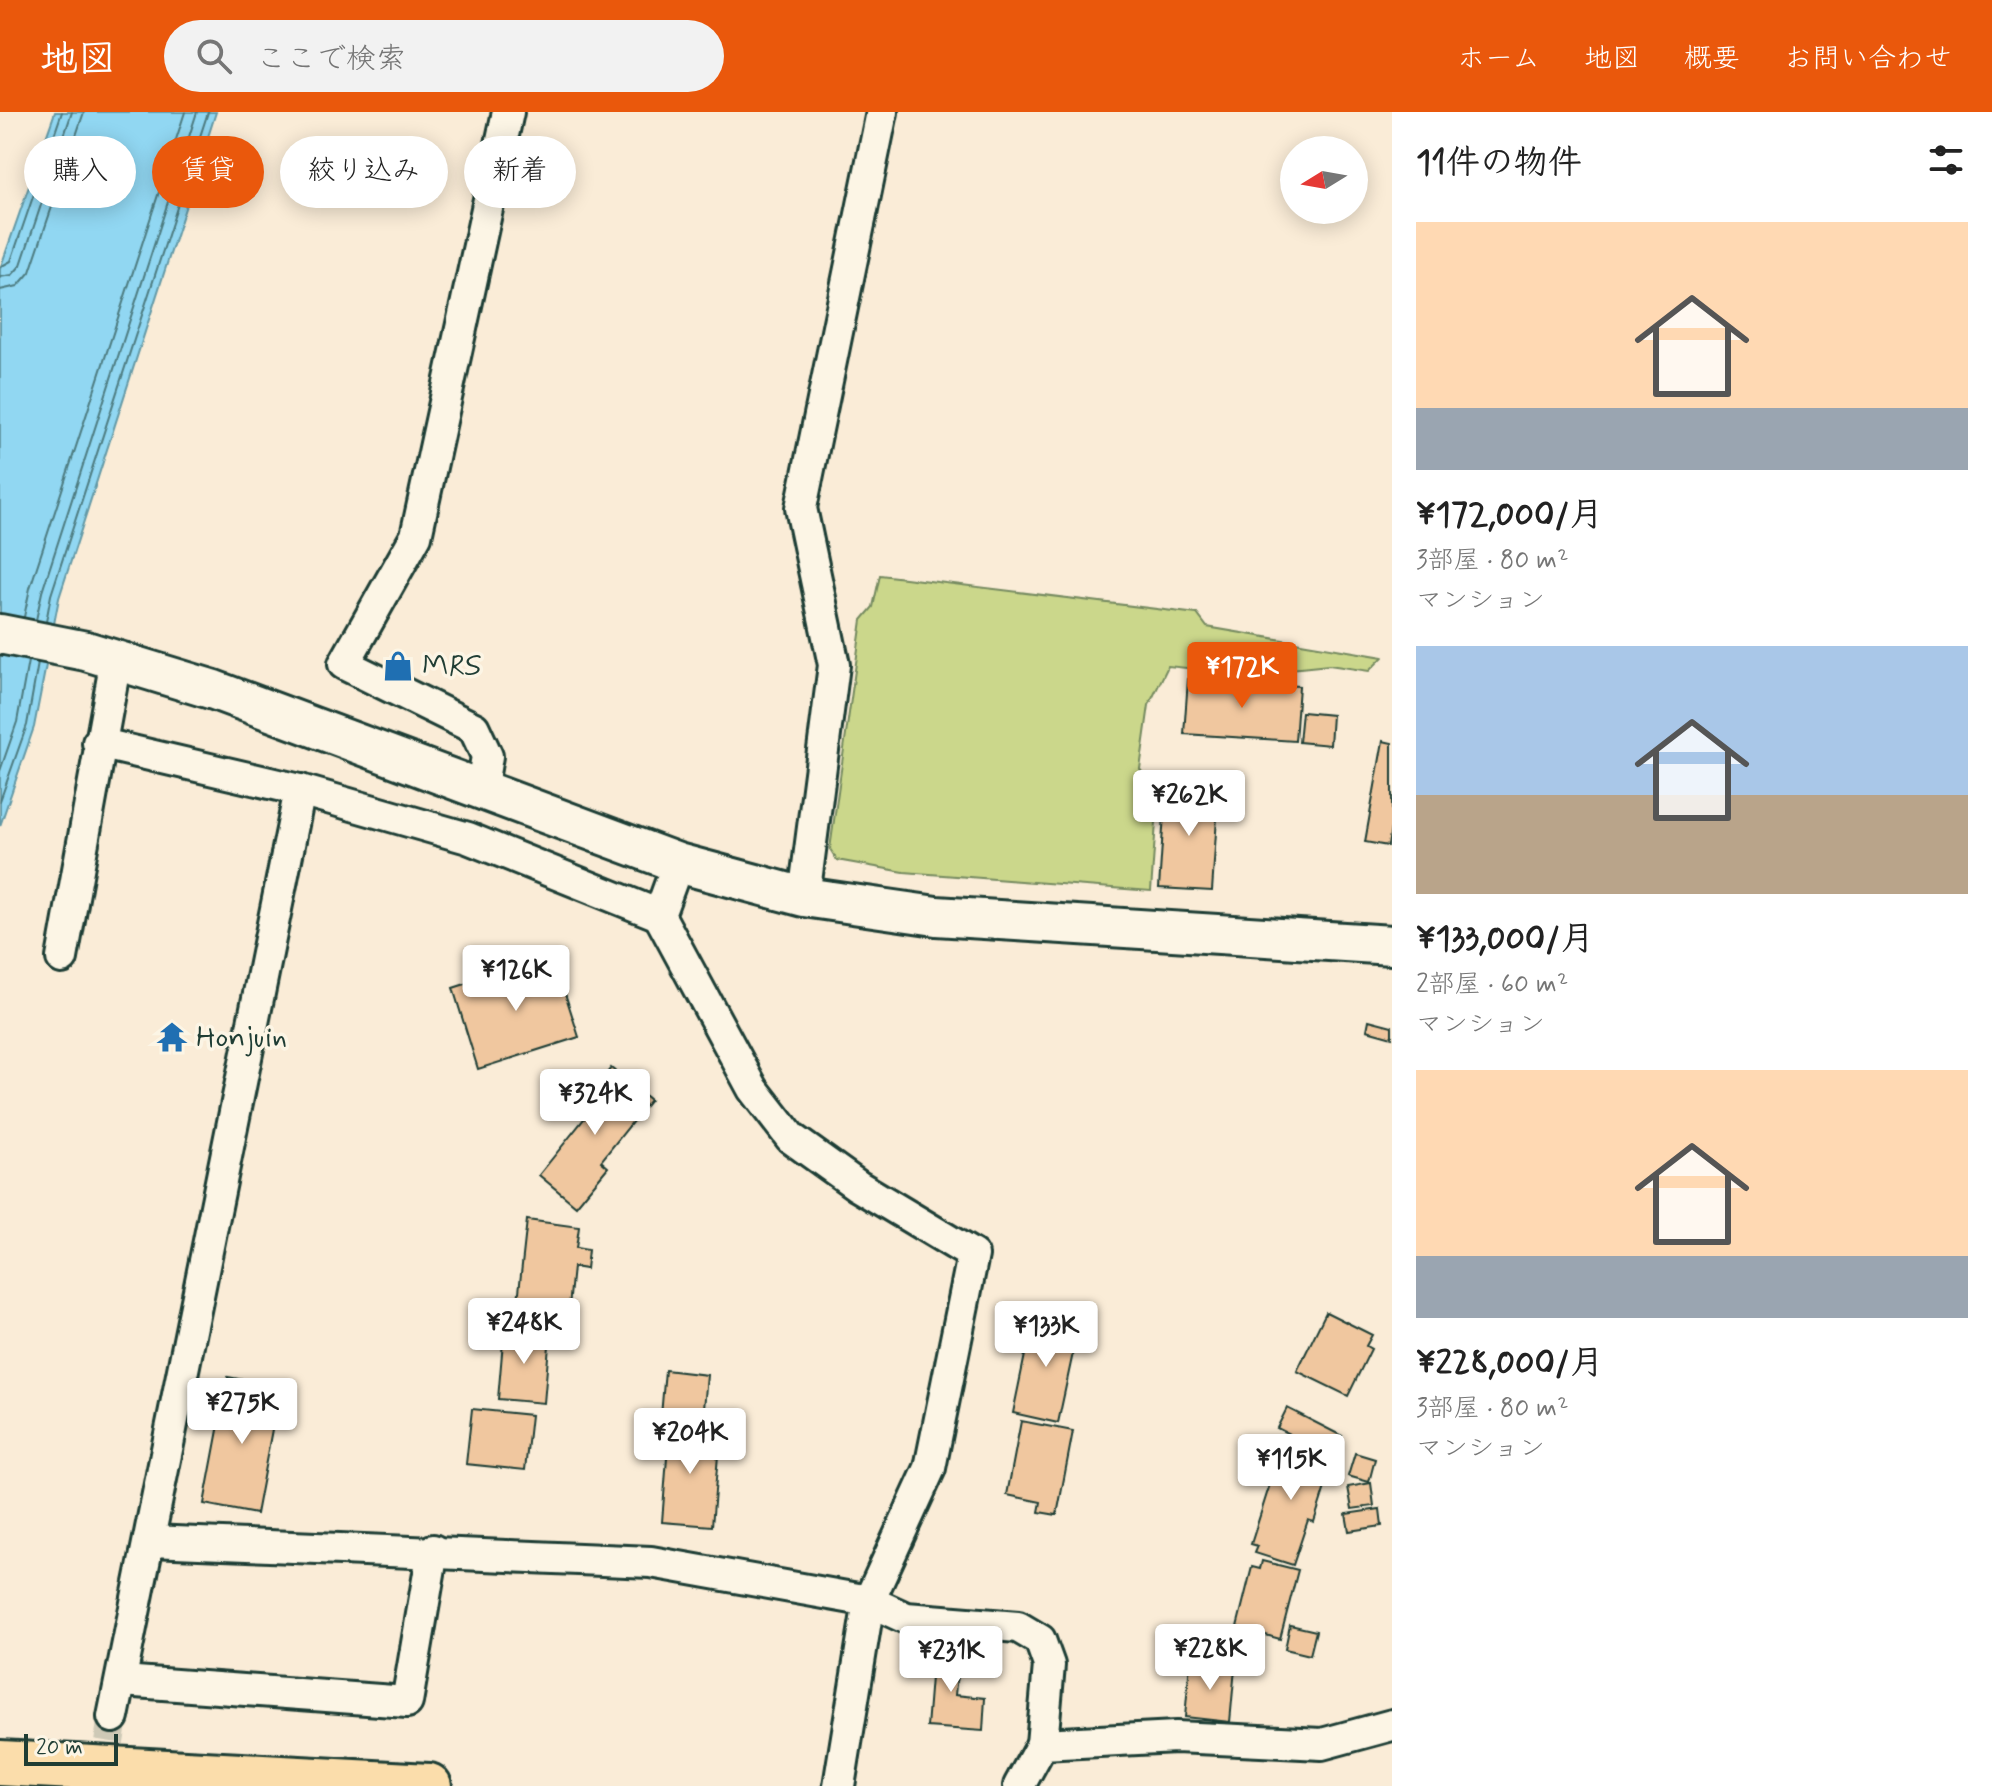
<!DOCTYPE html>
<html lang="ja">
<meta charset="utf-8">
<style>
body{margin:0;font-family:Mynerve,"Klee One",sans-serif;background:#f2f2f2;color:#222;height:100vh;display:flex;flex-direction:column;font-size:30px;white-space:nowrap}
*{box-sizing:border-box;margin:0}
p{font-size:26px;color:#767676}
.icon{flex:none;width:44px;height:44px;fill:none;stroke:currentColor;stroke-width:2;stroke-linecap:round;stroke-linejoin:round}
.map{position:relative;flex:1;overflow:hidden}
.side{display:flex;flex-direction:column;background:#fff;width:600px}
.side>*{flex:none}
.hud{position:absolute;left:24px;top:24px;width:760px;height:72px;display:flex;gap:16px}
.needle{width:52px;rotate:259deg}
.controls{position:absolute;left:1280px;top:24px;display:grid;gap:16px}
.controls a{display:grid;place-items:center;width:88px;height:88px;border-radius:50%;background:#fff;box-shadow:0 4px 20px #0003;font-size:40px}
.scale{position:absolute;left:24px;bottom:20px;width:94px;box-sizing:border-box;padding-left:8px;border:4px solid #1f3d34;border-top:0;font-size:22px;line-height:28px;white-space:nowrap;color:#1f3d34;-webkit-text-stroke:6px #fcf5e5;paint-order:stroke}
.price{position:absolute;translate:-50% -68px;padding:0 18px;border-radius:8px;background:#fff;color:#222;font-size:26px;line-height:52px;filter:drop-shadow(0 2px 4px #0008)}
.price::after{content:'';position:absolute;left:50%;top:48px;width:24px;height:18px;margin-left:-12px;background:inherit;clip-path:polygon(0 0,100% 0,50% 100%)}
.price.current{background:#ea580c;color:#fff}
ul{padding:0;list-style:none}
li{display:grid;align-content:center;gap:16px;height:424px;padding:0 24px}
li span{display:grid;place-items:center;height:248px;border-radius:0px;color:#555}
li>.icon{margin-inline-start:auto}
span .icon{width:144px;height:144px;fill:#fffc;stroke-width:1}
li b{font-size:34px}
h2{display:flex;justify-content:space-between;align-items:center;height:96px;padding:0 24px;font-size:34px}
.tag{padding:0 28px;border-radius:36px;background:#fff;box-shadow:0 4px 20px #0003;font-size:28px;line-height:72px}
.tag.current{background:#ea580c;color:#fff}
header{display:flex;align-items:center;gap:48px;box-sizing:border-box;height:112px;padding:0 40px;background:#ea580c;color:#fff}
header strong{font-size:38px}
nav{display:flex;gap:44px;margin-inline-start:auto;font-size:28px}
.search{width:560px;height:72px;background:#f2f2f2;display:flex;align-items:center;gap:20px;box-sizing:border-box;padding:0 28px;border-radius:44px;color:#767676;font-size:30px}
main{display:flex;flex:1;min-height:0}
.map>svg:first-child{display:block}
</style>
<header>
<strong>地図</strong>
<div class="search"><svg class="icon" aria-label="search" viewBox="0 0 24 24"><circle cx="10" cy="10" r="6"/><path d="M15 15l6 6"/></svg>ここで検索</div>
<nav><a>ホーム</a><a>地図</a><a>概要</a><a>お問い合わせ</a></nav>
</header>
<main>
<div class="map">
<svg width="1392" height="1674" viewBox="0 0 1392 1674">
<rect width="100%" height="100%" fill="#faecd7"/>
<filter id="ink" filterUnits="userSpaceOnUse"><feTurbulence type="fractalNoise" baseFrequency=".0125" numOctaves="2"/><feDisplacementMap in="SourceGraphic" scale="16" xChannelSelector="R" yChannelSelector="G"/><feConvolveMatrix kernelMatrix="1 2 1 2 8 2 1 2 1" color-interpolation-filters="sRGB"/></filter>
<g filter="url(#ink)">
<path fill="#cbd78b" stroke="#758a60" stroke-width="2" d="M880,463L1197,502L1207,515L1383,545L1369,559L1329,553L1243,562L1168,554L1149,593L1140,657L1158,683L1151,779L904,760L837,748L830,737L862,508L873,495Z"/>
<path fill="#91d7f2" stroke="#6399a6" stroke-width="2" d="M55,0H216L59,486L34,615L0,714V157Z"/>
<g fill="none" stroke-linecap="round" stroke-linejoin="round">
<g stroke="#4d7b80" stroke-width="2">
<path d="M0,155L11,149L62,0"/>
<path d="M0,165L12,163L21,153L72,0"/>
<path d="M0,178L18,174L30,160L84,0"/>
<path d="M24,505L30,476L185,0"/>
<path d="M36,508L42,480L197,0"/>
<path d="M46,510L51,483L208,0"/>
<path d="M0,659L17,610L28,549"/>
<path d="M0,689L27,613L38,551"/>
</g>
</g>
<g fill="#f0c79f" stroke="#1f3d34" stroke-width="2">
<path d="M1188,567L1299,574L1295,629L1184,622Z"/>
<path d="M1302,600L1332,603L1330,633L1299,630Z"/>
<path d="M1383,629L1392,631V710L1388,734L1365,730Z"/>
<path d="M1166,672L1219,676L1212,779L1159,776Z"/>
<path d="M553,844L579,925L478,957L453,876Z"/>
<path d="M1369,908L1392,914V925L1367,918Z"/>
<path d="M611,956L650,988L601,1049L608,1055L576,1094L539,1063L595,993L587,986Z"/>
<path d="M527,1108L579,1115L576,1136L588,1138L586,1157L573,1155L568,1205L517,1198Z"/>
<path d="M1326,1200L1372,1223L1366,1234L1371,1237L1348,1284L1297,1259Z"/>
<path d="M1033,1204L1079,1213L1058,1311L1013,1301Z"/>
<path d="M504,1218L550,1222L544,1291L498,1287Z"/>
<path d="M665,1258L707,1263L703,1308L661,1304Z"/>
<path d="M228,1265L280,1275L256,1402L204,1392Z"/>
<path d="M1287,1296L1342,1324L1333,1344L1277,1316Z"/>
<path d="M472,1297L531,1303L525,1358L466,1352Z"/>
<path d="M1021,1309L1073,1319L1057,1403L1039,1400L1041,1390L1007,1383Z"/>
<path d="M663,1315L720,1320L712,1414L662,1410L668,1333L661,1332Z"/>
<path d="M1283,1331L1334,1347L1314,1410L1308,1408L1293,1453L1255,1441L1258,1434L1251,1432Z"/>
<path d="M1355,1341L1375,1347L1369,1370L1348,1364Z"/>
<path d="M1371,1371L1374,1394L1352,1397L1348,1375Z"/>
<path d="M1380,1397L1382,1414L1349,1419L1346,1402Z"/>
<path d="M1262,1449L1298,1458L1280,1527L1237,1515L1252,1455L1260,1457Z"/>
<path d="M1290,1513L1316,1519L1310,1543L1285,1537Z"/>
<path d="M934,1528L960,1531L955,1583L985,1586L983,1619L927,1615Z"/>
<path d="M1190,1551L1235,1556L1230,1610L1185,1605Z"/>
</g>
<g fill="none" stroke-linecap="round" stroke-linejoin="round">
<path stroke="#cec9b6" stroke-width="30" stroke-dasharray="30 15" stroke-linecap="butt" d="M102,1674L113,1605"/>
<g stroke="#1f3d34" stroke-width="36">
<g id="minor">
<path d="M98,631L300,678L468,726L659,803"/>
<path d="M481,680L487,644L474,616L344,552L416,424L508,0"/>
<path d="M678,751L659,803L753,977L791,1026L858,1074L973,1143L930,1356L869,1489L839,1674"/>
<path d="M804,785L834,553L801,396L882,0"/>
<path d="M62,846L116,548"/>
<path d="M151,1429L651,1450L869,1489L906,1506L1018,1515L1040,1528L1049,1553L1042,1632"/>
<path d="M122,1569L407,1590L433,1438"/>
<path d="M113,1605L300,678"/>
<path d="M1019,1674L1042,1632L1176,1625L1322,1632L1392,1613"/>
</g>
</g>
<g stroke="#1f3d34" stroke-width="44">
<path id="tertiary" d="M0,522L86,539L214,578L678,751L804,785L936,804L1392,833"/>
</g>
<g stroke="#1f3d34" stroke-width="50">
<path id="primary" d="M0,1651L429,1674"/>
</g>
<use href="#minor" stroke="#fcf5e5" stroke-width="30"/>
<use href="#tertiary" stroke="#fcf5e5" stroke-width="38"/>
<use href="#primary" stroke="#fbddab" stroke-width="44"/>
</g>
</g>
<defs>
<g id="shop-bare" transform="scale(2.4)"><path d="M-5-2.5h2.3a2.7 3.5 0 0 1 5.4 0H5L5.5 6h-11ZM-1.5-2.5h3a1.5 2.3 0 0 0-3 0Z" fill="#1f6fb2" stroke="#fcf5e5" stroke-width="2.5" paint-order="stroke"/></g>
<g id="temple-bare" transform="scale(2.4)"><path d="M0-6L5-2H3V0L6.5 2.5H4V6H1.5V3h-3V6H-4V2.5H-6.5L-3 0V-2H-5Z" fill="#1f6fb2" stroke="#fcf5e5" stroke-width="2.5" paint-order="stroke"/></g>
</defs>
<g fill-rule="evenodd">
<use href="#shop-bare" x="398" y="554"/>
<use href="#temple-bare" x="172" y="925"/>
</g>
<g text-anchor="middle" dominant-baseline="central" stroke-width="7" stroke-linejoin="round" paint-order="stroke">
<g font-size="30" fill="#1f3d34" stroke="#fcf5e5" text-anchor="start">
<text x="422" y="554">MRS</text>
<text x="196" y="925">Honjuin</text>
</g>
</g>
</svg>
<div class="controls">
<a><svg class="needle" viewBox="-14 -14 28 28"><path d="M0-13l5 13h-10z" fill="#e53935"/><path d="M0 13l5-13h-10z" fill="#767676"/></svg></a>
</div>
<div class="scale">20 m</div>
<b class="price current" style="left:1242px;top:598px">¥172K</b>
<b class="price" style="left:1189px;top:726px">¥262K</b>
<b class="price" style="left:516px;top:901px">¥126K</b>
<b class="price" style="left:595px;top:1025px">¥324K</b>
<b class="price" style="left:524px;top:1254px">¥248K</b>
<b class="price" style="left:1046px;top:1257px">¥133K</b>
<b class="price" style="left:242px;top:1334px">¥275K</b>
<b class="price" style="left:690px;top:1364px">¥204K</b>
<b class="price" style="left:1291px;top:1390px">¥115K</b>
<b class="price" style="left:1210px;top:1580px">¥228K</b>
<b class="price" style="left:951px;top:1582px">¥231K</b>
<div class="hud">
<a class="tag">購入</a>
<a class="tag current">賃貸</a>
<a class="tag">絞り込み</a>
<a class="tag">新着</a>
</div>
</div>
<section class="side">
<h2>11件の物件<svg class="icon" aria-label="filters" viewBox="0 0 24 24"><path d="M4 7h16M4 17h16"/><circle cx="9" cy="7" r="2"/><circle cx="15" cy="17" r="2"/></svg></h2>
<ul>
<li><span style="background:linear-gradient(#ffd9b3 75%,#9aa5b1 0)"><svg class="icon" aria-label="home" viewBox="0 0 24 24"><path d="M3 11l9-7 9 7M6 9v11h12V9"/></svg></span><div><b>¥172,000/月</b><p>3部屋 · 80 m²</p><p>マンション</p></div></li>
<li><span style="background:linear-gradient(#a9c7e8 60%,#b9a48a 0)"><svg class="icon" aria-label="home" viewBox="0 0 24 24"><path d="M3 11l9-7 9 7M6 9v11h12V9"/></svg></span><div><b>¥133,000/月</b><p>2部屋 · 60 m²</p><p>マンション</p></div></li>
<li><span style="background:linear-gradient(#ffd9b3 75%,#9aa5b1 0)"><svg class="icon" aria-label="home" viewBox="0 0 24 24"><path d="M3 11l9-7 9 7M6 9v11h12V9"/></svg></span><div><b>¥228,000/月</b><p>3部屋 · 80 m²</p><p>マンション</p></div></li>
</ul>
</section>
</main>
